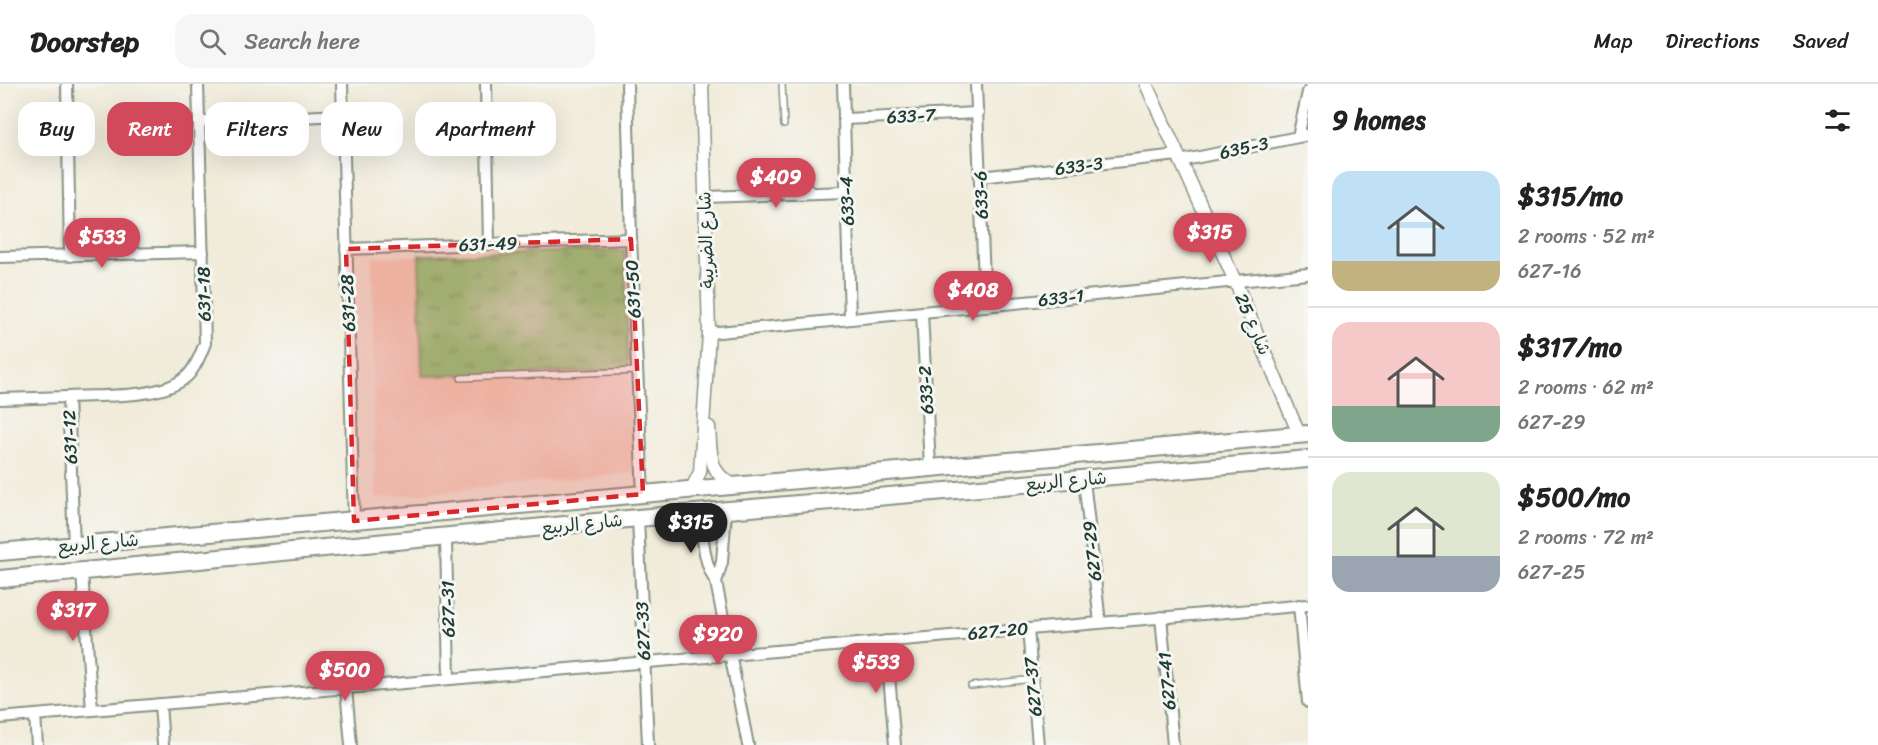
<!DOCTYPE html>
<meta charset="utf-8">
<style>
body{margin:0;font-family:Sriracha,"Playpen Sans Arabic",sans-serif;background:#f6f6f6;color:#222;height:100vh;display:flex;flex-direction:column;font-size:22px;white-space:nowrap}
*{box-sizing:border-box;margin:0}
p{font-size:20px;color:#767676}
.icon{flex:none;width:33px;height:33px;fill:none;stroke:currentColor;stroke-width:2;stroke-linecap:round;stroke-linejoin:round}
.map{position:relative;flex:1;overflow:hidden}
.details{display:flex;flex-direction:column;background:#fff;width:570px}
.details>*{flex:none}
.guide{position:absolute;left:18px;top:18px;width:570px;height:54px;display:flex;gap:12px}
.price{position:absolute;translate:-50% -51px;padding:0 14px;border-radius:21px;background:#d1495b;color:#fff;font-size:20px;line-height:39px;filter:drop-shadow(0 2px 3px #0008)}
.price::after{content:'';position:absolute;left:50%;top:36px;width:18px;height:14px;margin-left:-9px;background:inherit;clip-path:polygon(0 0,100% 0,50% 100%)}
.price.active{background:#222;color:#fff}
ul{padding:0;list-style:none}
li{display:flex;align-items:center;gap:18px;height:150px;padding:0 24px}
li+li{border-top:2px solid #e0e0e0}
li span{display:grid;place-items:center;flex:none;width:168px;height:120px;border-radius:18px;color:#555}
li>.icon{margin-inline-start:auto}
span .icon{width:72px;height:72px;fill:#fffc;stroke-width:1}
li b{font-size:26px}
h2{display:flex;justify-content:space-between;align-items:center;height:72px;padding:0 24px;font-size:26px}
.chip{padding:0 21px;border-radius:18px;background:#fff;box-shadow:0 6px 24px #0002;font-size:21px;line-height:54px}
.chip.active{background:#d1495b;color:#fff}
header{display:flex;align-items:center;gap:36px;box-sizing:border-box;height:84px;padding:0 30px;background:#fff;border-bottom:2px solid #e0e0e0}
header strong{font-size:28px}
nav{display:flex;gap:33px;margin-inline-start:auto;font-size:21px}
.search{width:420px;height:54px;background:#f6f6f6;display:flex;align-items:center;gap:15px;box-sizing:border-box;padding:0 21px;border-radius:18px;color:#767676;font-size:22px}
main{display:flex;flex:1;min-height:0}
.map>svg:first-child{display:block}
</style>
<header>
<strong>Doorstep</strong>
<div class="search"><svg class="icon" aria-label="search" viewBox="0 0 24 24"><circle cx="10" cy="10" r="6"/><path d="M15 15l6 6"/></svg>Search here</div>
<nav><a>Map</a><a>Directions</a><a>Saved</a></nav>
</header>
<main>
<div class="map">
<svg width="1308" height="661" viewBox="0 0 1308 661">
<defs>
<pattern id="grass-tufts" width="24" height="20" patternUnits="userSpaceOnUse" patternTransform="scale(1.5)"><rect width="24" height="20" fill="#95d084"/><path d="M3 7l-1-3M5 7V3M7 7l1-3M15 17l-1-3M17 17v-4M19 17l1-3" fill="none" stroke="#79aa6d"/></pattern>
</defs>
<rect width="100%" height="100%" fill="#f6f6f2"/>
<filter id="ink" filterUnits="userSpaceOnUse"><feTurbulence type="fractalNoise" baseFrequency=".0167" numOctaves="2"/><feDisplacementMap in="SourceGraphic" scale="12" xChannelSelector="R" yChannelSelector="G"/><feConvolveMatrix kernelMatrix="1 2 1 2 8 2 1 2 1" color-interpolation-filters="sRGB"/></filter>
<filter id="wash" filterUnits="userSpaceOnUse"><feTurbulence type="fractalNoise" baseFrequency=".008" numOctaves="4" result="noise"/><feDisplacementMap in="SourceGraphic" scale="24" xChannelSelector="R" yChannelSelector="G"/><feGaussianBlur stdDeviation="1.35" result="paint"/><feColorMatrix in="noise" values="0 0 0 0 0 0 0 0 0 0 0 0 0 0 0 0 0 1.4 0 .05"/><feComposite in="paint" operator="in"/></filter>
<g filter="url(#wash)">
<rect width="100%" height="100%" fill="#f1ebd9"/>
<path fill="#f3d4bf" d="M625,166L633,389L375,414L372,173Z"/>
<path fill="url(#grass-tufts)" stroke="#5a865c" stroke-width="1.5" d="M625,166L628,287L422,292L419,171Z"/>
</g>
<g filter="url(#ink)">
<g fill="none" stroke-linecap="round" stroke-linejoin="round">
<g stroke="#889486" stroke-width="8">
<g id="service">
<path d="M782,0L784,41"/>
<path d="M785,94L800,96L816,109"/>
<path d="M461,294L636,287"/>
<path d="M971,602L1033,595"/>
</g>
</g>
<g stroke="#889486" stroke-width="14">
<g id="minor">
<path d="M67,0L70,172"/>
<path d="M342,0L354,437"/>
<path d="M486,0L489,160"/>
<path d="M627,0L631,155L643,410"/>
<path d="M843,0L850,234"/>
<path d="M976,0L985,222"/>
<path d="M844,35L978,29"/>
<path d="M198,38L342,31"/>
<path d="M1298,53L1308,8"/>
<path d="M1180,77L1308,51"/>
<path d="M980,93L1178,71"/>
<path d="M705,113L846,108"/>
<path d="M346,165L631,155"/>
<path d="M0,173L203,168"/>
<path d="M922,229L930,383"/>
<path d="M709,249L1308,190"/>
<path d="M68,313C101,311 168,316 190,289C197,280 201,270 205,259L198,0"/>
<path d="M0,315L68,313L74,461"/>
<path d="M1084,396L1100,539"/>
<path d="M700,429C703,452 703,479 716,498L748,661"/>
<path d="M638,434L648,661"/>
<path d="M446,454L449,595"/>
<path d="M82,489L92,626"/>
<path d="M716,498L722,478L726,427"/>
<path d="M1299,521L1308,618"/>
<path d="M1161,533L1173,661"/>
<path d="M1028,545L1038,661"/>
<path d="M886,557L895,661"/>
<path d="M346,604L351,661"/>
<path d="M160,620L163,661"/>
<path d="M35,631L37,661"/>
<path d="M0,634L1308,521"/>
</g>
</g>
<g stroke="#889486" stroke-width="15">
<g id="tertiary">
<path d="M1146,0L1235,197L1299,350"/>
<path d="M709,343C711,367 708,390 733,400"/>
<path d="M692,404L700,388L709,249L702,0"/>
</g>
</g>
<g stroke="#889486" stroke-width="20">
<g id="primary">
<path d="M0,468L1308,350"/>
<path d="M0,495L638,434L1308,375"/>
</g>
</g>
<use href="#service" stroke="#fff" stroke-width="5"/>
<use href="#minor" stroke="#fff" stroke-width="10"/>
<use href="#tertiary" stroke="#fff" stroke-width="12"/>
<use href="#primary" stroke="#fff" stroke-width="16"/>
</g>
</g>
<path fill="#d62828" fill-opacity="0.2" stroke="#d62828" stroke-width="4.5" stroke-dasharray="12 8" stroke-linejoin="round" d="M631,155L643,410L354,437L346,165Z"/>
<g text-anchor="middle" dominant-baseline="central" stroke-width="6" stroke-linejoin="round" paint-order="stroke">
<g font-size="18" fill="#1f3d34" stroke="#f6f6f2">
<text transform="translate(911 32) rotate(-3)">633-7</text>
<text transform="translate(1244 64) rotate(-12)">635-3</text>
<text transform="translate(1079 82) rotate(-7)">633-3</text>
<text transform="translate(981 111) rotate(-92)">633-6</text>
<text transform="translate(847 117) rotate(-92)">633-4</text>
<text transform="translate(706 156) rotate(-92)">شارع الضريبة</text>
<text transform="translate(488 160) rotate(-2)">631-49</text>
<text transform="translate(633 205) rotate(-93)">631-50</text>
<text transform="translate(204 210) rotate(-91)">631-18</text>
<text transform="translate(1061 214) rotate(-6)">633-1</text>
<text transform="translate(348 219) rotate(-92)">631-28</text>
<text transform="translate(1253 240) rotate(67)">شارع 25</text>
<text transform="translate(926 306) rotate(-93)">633-2</text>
<text transform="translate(70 353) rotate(-92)">631-12</text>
<text transform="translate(1066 397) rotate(-5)">شارع الربيع</text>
<text transform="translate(582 440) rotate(-6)">شارع الربيع</text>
<text transform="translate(98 459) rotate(-5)">شارع الربيع</text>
<text transform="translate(1092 467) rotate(-96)">627-29</text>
<text transform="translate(448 525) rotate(-91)">627-31</text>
<text transform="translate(643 547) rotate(-92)">627-33</text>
<text transform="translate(998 547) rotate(-5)">627-20</text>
<text transform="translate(1167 597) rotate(-95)">627-41</text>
<text transform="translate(1033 603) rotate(-95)">627-37</text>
</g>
</g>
</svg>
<b class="price" style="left:776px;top:125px">$409</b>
<b class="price" style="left:1210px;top:180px">$315</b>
<b class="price" style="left:102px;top:185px">$533</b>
<b class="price" style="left:973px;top:238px">$408</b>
<b class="price active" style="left:691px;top:470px">$315</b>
<b class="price" style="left:73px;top:558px">$317</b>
<b class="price" style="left:718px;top:582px">$920</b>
<b class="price" style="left:876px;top:610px">$533</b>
<b class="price" style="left:345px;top:618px">$500</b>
<div class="guide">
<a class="chip">Buy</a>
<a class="chip active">Rent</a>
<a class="chip">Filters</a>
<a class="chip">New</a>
<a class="chip">Apartment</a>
</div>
</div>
<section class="details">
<h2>9 homes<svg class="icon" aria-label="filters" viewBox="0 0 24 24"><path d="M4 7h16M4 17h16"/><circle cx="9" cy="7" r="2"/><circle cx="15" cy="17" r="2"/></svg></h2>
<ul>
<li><span style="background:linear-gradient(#bfe0f5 75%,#c2b280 0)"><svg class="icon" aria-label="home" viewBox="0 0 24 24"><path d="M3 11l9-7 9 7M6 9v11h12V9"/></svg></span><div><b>$315/mo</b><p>2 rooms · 52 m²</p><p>627-16</p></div></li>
<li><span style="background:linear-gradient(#f6c9c9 70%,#7fa58c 0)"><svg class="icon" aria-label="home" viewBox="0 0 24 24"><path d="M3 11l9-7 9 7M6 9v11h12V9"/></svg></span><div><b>$317/mo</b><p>2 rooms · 62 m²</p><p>627-29</p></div></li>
<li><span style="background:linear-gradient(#dfe7d0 70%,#9aa5b1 0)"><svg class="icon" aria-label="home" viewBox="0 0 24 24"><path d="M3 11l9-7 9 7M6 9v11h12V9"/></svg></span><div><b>$500/mo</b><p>2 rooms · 72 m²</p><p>627-25</p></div></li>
</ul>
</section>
</main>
